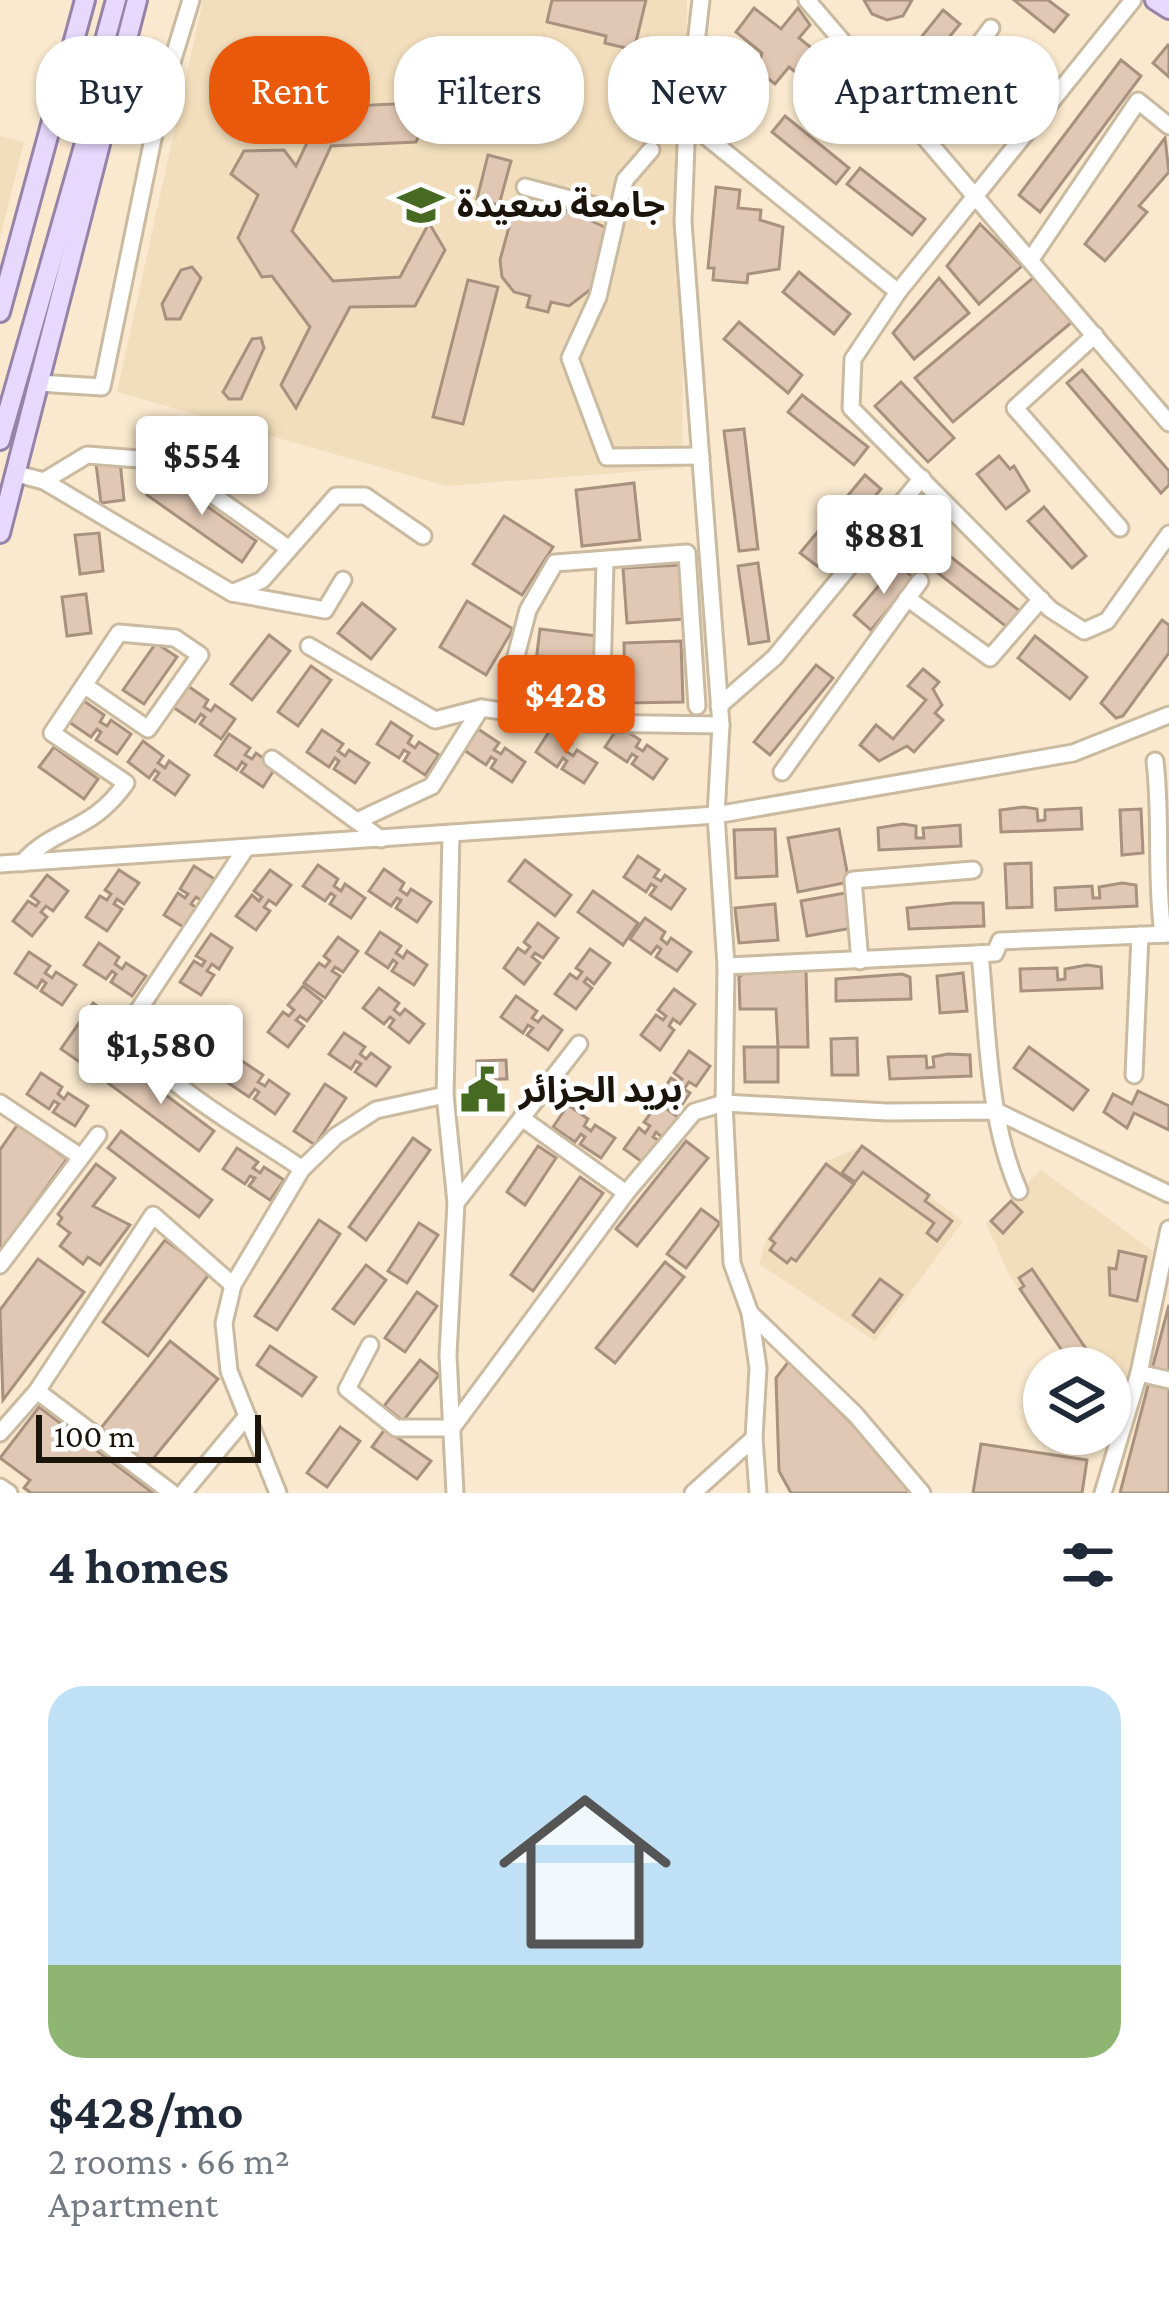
<!DOCTYPE html>
<meta charset="utf-8">
<style>
body{margin:0;font-family:"Crimson Pro","Noto Sans Arabic",serif;background:#f6f6f7;color:#1f2937;height:100vh;display:flex;flex-direction:column;font-size:45px;white-space:nowrap}
*{box-sizing:border-box;margin:0}
p{font-size:39px;color:#747a83}
.icon{flex:none;width:66px;height:66px;fill:none;stroke:currentColor;stroke-width:2;stroke-linecap:round;stroke-linejoin:round}
.map{position:relative;height:1493px;overflow:hidden}
.side{display:flex;flex-direction:column;background:#fff;flex:1}
.side>*{flex:none}
.top-card{position:absolute;left:36px;top:36px;width:1098px;height:108px;display:flex;gap:24px}
.tools{position:absolute;left:1023px;top:1347px;display:grid;gap:24px}
.tools a{display:grid;place-items:center;width:108px;height:108px;border-radius:50%;background:#fff;box-shadow:0 3px 9px #0004;font-size:60px}
.scale{position:absolute;left:36px;bottom:30px;width:225px;box-sizing:border-box;padding-left:12px;border:6px solid #1a140b;border-top:0;font-size:33px;line-height:42px;white-space:nowrap;color:#1a140b;-webkit-text-stroke:9px #fff;paint-order:stroke}
.price{position:absolute;translate:-50% -102px;padding:0 27px;border-radius:12px;background:#fff;color:#222;font-size:39px;line-height:78px;filter:drop-shadow(0 3px 6px #0008)}
.price::after{content:'';position:absolute;left:50%;top:72px;width:36px;height:27px;margin-left:-18px;background:inherit;clip-path:polygon(0 0,100% 0,50% 100%)}
.price.on{background:#ea580c;color:#fff}
ul{padding:0;list-style:none}
li{display:grid;align-content:center;gap:24px;height:636px;padding:0 48px}
li+li{border-top:3px solid #e0e1e3}
li span{display:grid;place-items:center;height:372px;border-radius:36px;color:#555}
li>.icon{margin-inline-start:auto}
span .icon{width:216px;height:216px;fill:#fffc;stroke-width:1}
li b{font-size:51px}
h2{display:flex;justify-content:space-between;align-items:center;height:144px;padding:0 48px;font-size:51px}
.chip{padding:0 42px;border-radius:48px;background:#fff;box-shadow:0 3px 9px #0004;font-size:42px;line-height:108px}
.chip.on{background:#ea580c;color:#fff}
.map>svg:first-child{display:block}
</style>
<div class="map">
<svg width="1169" height="1493" viewBox="0 0 1169 1493">
<rect width="100%" height="100%" fill="#fae9ce"/>
<g fill="#f2debc">
<path d="M203,0H687L682,468L446,486L117,392Z"/>
<path d="M0,136L24,142L0,238Z"/>
<path d="M862,1146L963,1221L875,1341L759,1264L767,1238L827,1161Z"/>
<path d="M1041,1170L1153,1251L1129,1390L1110,1408V1368H1073L1009,1275L986,1223Z"/>
</g>
<g fill="#e1c8b4" stroke="#a8917e" stroke-width="3">
<path d="M552,0H646L634,50L605,43L606,36L547,22Z"/>
<path d="M864,0H912L903,16L887,20L872,14Z"/>
<path d="M1014,0H1048L1068,15L1054,32Z"/>
<path d="M754,8L781,29L798,8L810,25L799,38L833,65L815,87L789,67L775,84L757,70L762,53L736,32Z"/>
<path d="M943,10L960,24L918,75L902,61Z"/>
<path d="M1168,45L1169,46V77L1153,63Z"/>
<path d="M315,50L353,106L434,102L416,142L331,146L292,231L333,281L400,277L429,223L445,250L415,306L350,307L296,408L281,385L310,327L272,276L262,277L238,238L258,195L231,174L244,151L284,150L296,166L316,124L292,92Z"/>
<path d="M1121,60L1141,76L1040,212L1019,195Z"/>
<path d="M1007,61L1024,75L983,126L965,112Z"/>
<path d="M508,97L525,101L515,141L497,136Z"/>
<path d="M855,98L875,115L863,131L855,125L848,133L835,123Z"/>
<path d="M785,116L849,168L836,184L772,132Z"/>
<path d="M1165,138L1169,172L1139,206L1147,212L1105,261L1085,244Z"/>
<path d="M488,155L511,161L499,205L477,199Z"/>
<path d="M860,168L925,219L912,235L847,184Z"/>
<path d="M716,187L740,190L738,208L761,210L760,220L783,227L779,269L748,274L747,283L713,280L714,268H708Z"/>
<path d="M549,202L609,229L595,286L569,306L551,302L548,312L527,307L530,296L514,292L502,277L500,260L515,205Z"/>
<path d="M980,224L1022,266L979,304L947,266Z"/>
<path d="M192,267L201,278L180,319H166L162,304L181,270Z"/>
<path d="M799,272L850,314L834,334L783,292Z"/>
<path d="M1034,277L1072,322L953,422L915,378Z"/>
<path d="M939,278L969,313L914,359L893,333Z"/>
<path d="M468,280L498,287L463,424L433,417Z"/>
<path d="M739,322L802,375L788,393L724,339Z"/>
<path d="M261,338L264,348L241,399H229L223,392L252,339Z"/>
<path d="M1082,370L1169,471V485L1161,493L1067,383Z"/>
<path d="M901,382L954,438L928,462L875,406Z"/>
<path d="M802,395L868,447L854,465L788,412Z"/>
<path d="M744,429L758,549L739,551L724,431Z"/>
<path d="M999,456L1010,469L1014,466L1029,491L1006,509L977,474Z"/>
<path d="M120,461L124,500L101,503L96,464Z"/>
<path d="M162,474L256,541L242,562L147,495Z"/>
<path d="M865,475L881,489L817,566L800,553Z"/>
<path d="M634,483L640,540L582,546L576,490Z"/>
<path d="M1044,507L1086,556L1072,568L1028,521Z"/>
<path d="M504,516L553,547L522,595L473,564Z"/>
<path d="M99,533L103,571L80,574L75,535Z"/>
<path d="M942,550L1021,612L1008,628L929,566Z"/>
<path d="M758,563L769,641L749,644L738,566Z"/>
<path d="M897,564L914,578L871,630L854,615Z"/>
<path d="M681,565L684,619L627,623L623,568Z"/>
<path d="M86,594L91,633L67,636L62,597Z"/>
<path d="M467,601L513,629L486,675L440,647Z"/>
<path d="M362,603L395,629L371,659L338,633Z"/>
<path d="M1162,620L1169,625V653L1123,716L1116,718L1101,703Z"/>
<path d="M540,629L597,636L589,694L533,686Z"/>
<path d="M269,635L290,651L252,700L231,684Z"/>
<path d="M1035,636L1087,677L1070,699L1018,658Z"/>
<path d="M681,641L683,702L625,703L624,643Z"/>
<path d="M156,643L177,657L144,704L123,690Z"/>
<path d="M816,665L833,678L770,755L754,742Z"/>
<path d="M311,666L331,680L298,726L278,712Z"/>
<path d="M923,669L939,682L933,689L942,705L935,713L943,720L914,752L907,746L879,761L860,745L876,725L893,739L926,700L908,686Z"/>
<path d="M188,686L208,700L204,707L211,711L215,705L235,719L221,739L200,724L205,717L201,714L195,722L173,707Z"/>
<path d="M84,701L104,715L100,722L107,726L111,720L131,734L117,754L96,740L101,732L97,729L91,737L69,722Z"/>
<path d="M391,722L412,736L408,743L415,748L419,742L439,755L425,775L404,761L409,753L404,750L399,758L377,744Z"/>
<path d="M619,726L640,740L636,747L643,751L647,745L667,759L653,779L632,764L637,757L632,754L627,762L605,747Z"/>
<path d="M478,729L499,743L494,750L501,754L505,748L525,762L512,782L491,768L496,760L491,757L486,765L464,750Z"/>
<path d="M322,730L343,744L338,751L345,756L349,750L369,763L355,783L334,769L339,761L335,758L329,767L307,752Z"/>
<path d="M550,730L571,744L566,751L573,756L577,750L597,763L584,783L562,769L567,761L563,758L557,767L536,752Z"/>
<path d="M229,734L250,748L245,755L252,759L256,753L276,767L263,787L241,772L246,765L242,762L237,770L215,755Z"/>
<path d="M143,741L163,756L158,763L165,768L169,761L189,775L175,795L154,780L159,773L155,770L149,778L128,762Z"/>
<path d="M54,747L98,779L84,799L39,767Z"/>
<path d="M1024,807L1037,809L1038,821L1045,820V810L1081,808L1082,829L1001,832L1000,810Z"/>
<path d="M1141,809L1143,853L1122,855L1120,810Z"/>
<path d="M903,824L916,826V838H924L923,828L960,825L961,846L879,850L878,828Z"/>
<path d="M775,829L777,876L736,878L734,830Z"/>
<path d="M839,829L849,882L798,892L788,838Z"/>
<path d="M638,856L659,870L654,877L661,881L665,875L685,889L671,909L650,895L656,887L651,884L646,892L624,877Z"/>
<path d="M525,860L571,895L555,916L509,881Z"/>
<path d="M1031,863L1032,907L1007,908L1005,864Z"/>
<path d="M318,865L338,879L334,886L341,891L345,884L365,898L351,918L330,904L335,896L331,893L325,901L303,886Z"/>
<path d="M194,866L216,880L202,901L196,897L191,904L197,908L185,928L164,915L178,893L185,898L188,894L180,889Z"/>
<path d="M384,869L404,883L400,890L407,895L411,889L431,902L417,922L396,908L401,900L397,898L391,906L369,891Z"/>
<path d="M119,870L139,883L124,904L117,899L114,904L122,909L107,931L86,917L100,896L107,900L111,894L105,890Z"/>
<path d="M270,870L291,885L276,905L269,900L264,907L270,911L256,930L236,916L252,895L259,901L262,897L254,891Z"/>
<path d="M47,875L68,891L53,911L46,906L41,912L47,917L32,936L13,921L28,901L36,906L39,902L31,896Z"/>
<path d="M1122,883L1136,885L1137,906L1056,910L1055,888L1092,886L1093,898H1100L1099,887Z"/>
<path d="M593,891L638,923L623,945L578,912Z"/>
<path d="M845,893L852,928L807,936L801,901Z"/>
<path d="M953,903H983L984,926L909,929L907,908Z"/>
<path d="M775,904L778,940L739,943L735,908Z"/>
<path d="M645,918L665,932L661,939L667,944L671,938L691,952L677,971L656,957L661,949L657,946L651,954L630,939Z"/>
<path d="M538,923L558,938L543,958L535,953L532,957L540,963L524,984L504,968L518,948L525,953L530,947L524,942Z"/>
<path d="M380,932L401,946L396,953L403,958L407,951L427,965L414,985L392,971L397,963L393,960L388,968L366,953Z"/>
<path d="M211,934L232,948L219,969L212,964L207,971L214,975L201,995L180,982L194,961L202,966L205,961L196,956Z"/>
<path d="M338,937L358,951L343,972L335,967L332,971L340,976L325,998L304,983L319,963L325,967L330,961L324,956Z"/>
<path d="M99,943L119,957L115,964L122,969L126,963L146,976L132,996L111,982L116,974L112,971L106,979L84,965Z"/>
<path d="M590,949L610,963L594,984L587,978L584,982L592,988L576,1009L555,994L570,974L577,979L582,972L576,968Z"/>
<path d="M29,952L50,966L45,973L52,978L56,972L76,985L62,1005L41,991L46,983L42,980L37,988L15,973Z"/>
<path d="M1087,965L1101,967L1102,988L1021,991L1020,969L1057,968L1058,980L1065,979V969Z"/>
<path d="M806,970L808,1047H778L776,1009H740L739,977L747,971Z"/>
<path d="M963,973L967,1011L940,1013L937,976Z"/>
<path d="M902,974L910,977L911,999L836,1001V979Z"/>
<path d="M303,986L322,1001L307,1021L300,1016L296,1020L304,1026L288,1047L268,1032L283,1012L289,1016L294,1010L288,1005Z"/>
<path d="M379,988L399,1003L394,1010L400,1015L405,1009L424,1024L409,1043L389,1027L394,1020L390,1017L384,1024L363,1008Z"/>
<path d="M674,989L695,1004L680,1024L673,1019L669,1026L674,1030L660,1050L641,1035L656,1015L663,1020L666,1016L658,1010Z"/>
<path d="M516,996L537,1011L532,1018L538,1022L543,1016L562,1030L548,1050L527,1035L533,1028L528,1025L523,1033L501,1017Z"/>
<path d="M93,1003L113,1017L81,1063L61,1049Z"/>
<path d="M186,1010L206,1024L202,1030L209,1035L213,1029L233,1042L219,1062L198,1048L203,1041L199,1038L193,1046L171,1031Z"/>
<path d="M344,1033L365,1047L360,1054L366,1059L371,1053L390,1067L376,1086L355,1072L361,1064L356,1061L351,1069L329,1054Z"/>
<path d="M857,1038L858,1075H832L831,1039Z"/>
<path d="M744,1047H778V1082H745Z"/>
<path d="M1029,1047L1088,1090L1073,1110L1014,1068Z"/>
<path d="M689,1051L710,1066L696,1086L689,1082L684,1089L690,1093L677,1112L657,1099L671,1078L679,1083L682,1079L674,1073Z"/>
<path d="M948,1054L970,1055L971,1076L890,1079L888,1057L926,1056L927,1068L934,1067L933,1057Z"/>
<path d="M506,1060L507,1079H489V1100H477V1061Z"/>
<path d="M242,1061L263,1075L258,1082L265,1086L269,1080L289,1094L275,1114L254,1099L259,1092L255,1089L249,1097L227,1082Z"/>
<path d="M123,1063L214,1131L199,1151L108,1083Z"/>
<path d="M41,1073L62,1087L58,1094L64,1099L68,1093L88,1106L75,1126L53,1112L59,1104L54,1101L49,1109L27,1094Z"/>
<path d="M325,1084L346,1098L315,1145L294,1131Z"/>
<path d="M1138,1091L1169,1106V1130L1134,1113L1127,1128L1104,1112L1113,1094L1132,1104Z"/>
<path d="M658,1103L678,1117L663,1138L656,1132L653,1137L661,1142L645,1164L624,1149L639,1128L645,1133L650,1126L644,1122Z"/>
<path d="M568,1105L588,1119L584,1126L591,1131L595,1125L615,1138L601,1158L580,1144L585,1137L581,1134L575,1142L553,1127Z"/>
<path d="M18,1124L67,1159L0,1252V1150Z"/>
<path d="M121,1131L212,1200L199,1217L108,1148Z"/>
<path d="M413,1138L430,1150L366,1240L349,1227Z"/>
<path d="M686,1141L708,1158L637,1246L616,1229Z"/>
<path d="M538,1146L556,1158L525,1205L507,1192Z"/>
<path d="M862,1146L929,1195L925,1201L952,1221L937,1241L927,1233L934,1223L863,1172L855,1182L842,1173Z"/>
<path d="M237,1148L258,1162L253,1168L260,1173L264,1167L284,1180L270,1200L249,1186L255,1178L250,1176L245,1184L223,1169Z"/>
<path d="M96,1164L115,1178L93,1206L130,1225L100,1265L88,1257L83,1264L60,1246L70,1233L58,1224L62,1218L58,1214Z"/>
<path d="M826,1164L854,1184L796,1261L791,1258L787,1263L770,1250L775,1243L770,1239Z"/>
<path d="M580,1177L603,1193L533,1291L511,1275Z"/>
<path d="M1011,1201L1022,1212L1003,1233L991,1221Z"/>
<path d="M701,1209L720,1223L686,1268L667,1254Z"/>
<path d="M319,1220L340,1234L277,1330L255,1316Z"/>
<path d="M419,1223L438,1235L407,1283L388,1271Z"/>
<path d="M165,1240L210,1273L148,1356L103,1322Z"/>
<path d="M1119,1251L1146,1257L1137,1301L1110,1295L1109,1268L1116,1269Z"/>
<path d="M38,1259L84,1292L3,1400L0,1310Z"/>
<path d="M665,1262L684,1277L615,1363L596,1348Z"/>
<path d="M366,1265L386,1280L354,1324L333,1309Z"/>
<path d="M1032,1269L1099,1368H1074L1020,1289L1024,1286L1019,1278Z"/>
<path d="M880,1279L902,1295L874,1332L853,1315Z"/>
<path d="M417,1292L437,1306L405,1352L385,1338Z"/>
<path d="M1169,1305V1374L1152,1369Z"/>
<path d="M170,1341L218,1379L148,1465L101,1428Z"/>
<path d="M270,1346L316,1377L302,1396L257,1365Z"/>
<path d="M420,1360L439,1375L403,1421L384,1406Z"/>
<path d="M789,1361L872,1444L916,1493H791L779,1471L776,1378Z"/>
<path d="M1149,1382L1169,1387V1493H1120Z"/>
<path d="M39,1407L153,1493H31L24,1488L30,1480L0,1458Z"/>
<path d="M340,1427L360,1441L327,1487L307,1473Z"/>
<path d="M385,1429L431,1461L417,1479L372,1447Z"/>
<path d="M981,1444L1087,1460L1082,1493H973Z"/>
</g>
<g fill="none" stroke-linecap="round" stroke-linejoin="round">
<g stroke="#cabaa0" stroke-width="21">
<g id="minor">
<path d="M807,0L1169,423"/>
<path d="M1133,0L898,292L853,359L851,408L1050,609L1084,631L1107,621L1169,534"/>
<path d="M687,121L898,292"/>
<path d="M918,126L991,28"/>
<path d="M651,150L625,180L598,297L570,358L607,457L701,456"/>
<path d="M525,187L619,212"/>
<path d="M1031,259L1138,101L1169,126"/>
<path d="M1095,335L1015,408L1120,528"/>
<path d="M38,383L102,387L162,95L191,0"/>
<path d="M17,474L44,481L232,593L325,610L343,580"/>
<path d="M44,481L87,455L165,461L288,548"/>
<path d="M232,593L262,580L336,496H365L423,536"/>
<path d="M907,598L990,658L1041,599"/>
<path d="M309,646L435,720L481,708"/>
<path d="M509,683L528,610L555,563L687,553L697,706"/>
<path d="M719,706L775,657L922,478"/>
<path d="M601,723L605,561"/>
<path d="M272,759L381,839"/>
<path d="M1155,761C1162,820 1155,876 1163,934"/>
<path d="M782,772L920,581"/>
<path d="M357,821L432,786L481,708L585,723L721,725"/>
<path d="M451,835L445,1095L456,1203L448,1355L455,1493"/>
<path d="M246,848L128,1026C147,1079 255,1135 302,1169"/>
<path d="M22,863C56,825 90,834 126,783L52,733L119,633L175,638L200,655L148,729L84,685"/>
<path d="M0,864L716,815L1073,753L1169,715"/>
<path d="M980,954C988,1033 987,1118 1019,1191"/>
<path d="M860,961L853,880L973,870"/>
<path d="M726,966L995,953L1000,941L1169,934"/>
<path d="M1134,1075L1140,935"/>
<path d="M0,1103L81,1157"/>
<path d="M523,1119L626,1193"/>
<path d="M456,1203L579,1044"/>
<path d="M0,1265L98,1135"/>
<path d="M750,1313L855,1414L922,1493"/>
<path d="M370,1345L347,1389L396,1428H452L626,1193L694,1112L724,1103L887,1112L996,1111L1169,1194"/>
<path d="M1139,1373L1169,1380"/>
<path d="M37,1391L172,1493"/>
<path d="M0,1433L37,1391L153,1215L233,1285"/>
<path d="M754,1438L758,1493"/>
<path d="M0,1487L9,1493"/>
<path d="M183,1493L247,1416"/>
<path d="M278,1493L229,1371L224,1323L233,1285L302,1169L336,1136L376,1110L445,1095"/>
<path d="M693,1493L754,1438L758,1368L750,1313L732,1263L724,1103L726,966L716,815L721,725L683,222L687,121L701,0"/>
<path d="M1103,1493L1139,1373L1169,1229"/>
</g>
</g>
<g stroke="#9584a7" stroke-width="24">
<g id="major">
<path d="M1155,0L1169,9"/>
<path d="M92,88L116,0"/>
<path d="M0,312L85,0"/>
<path d="M0,440L103,80"/>
<path d="M0,533L137,0"/>
</g>
</g>
<use href="#minor" stroke="#fff" stroke-width="15"/>
<use href="#major" stroke="#e7d9fd" stroke-width="18"/>
</g>
<defs>
<g id="university-bare" transform="scale(3.6)"><path d="M0-5L7-2L0 1L-7-2ZM-4 1L0 2.5L4 1V4Q0 6-4 4Z" fill="#466a22" stroke="#fff" stroke-width="2.5" paint-order="stroke"/></g>
<g id="civic-bare" transform="scale(3.6)"><path d="M-.6-6.5H3V-4.5H.6V-3L4-1V1h2V6H-6V1h2V-1L-.6-3ZM-1.2 2.5V6h2.4V2.5Z" fill="#466a22" stroke="#fff" stroke-width="2.5" paint-order="stroke"/></g>
</defs>
<g fill-rule="evenodd">
<use href="#university-bare" x="421" y="205"/>
<use href="#civic-bare" x="483" y="1090"/>
</g>
<g text-anchor="middle" dominant-baseline="central" stroke-width="9" stroke-linejoin="round" paint-order="stroke">
<g font-size="36" font-weight="bold" fill="#1a140b" stroke="#fff" text-anchor="start">
<text x="457" y="205">جامعة سعيدة</text>
<text x="519" y="1090">بريد الجزائر</text>
</g>
</g>
</svg>
<div class="tools">
<a><svg class="icon" aria-label="layers" viewBox="0 0 24 24"><path d="M12 4l9 5-9 5-9-5zM3 14l9 5 9-5"/></svg></a>
</div>
<div class="scale">100 m</div>
<b class="price" style="left:202px;top:518px">$554</b>
<b class="price" style="left:884px;top:597px">$881</b>
<b class="price on" style="left:566px;top:757px">$428</b>
<b class="price" style="left:161px;top:1107px">$1,580</b>
<div class="top-card">
<a class="chip">Buy</a>
<a class="chip on">Rent</a>
<a class="chip">Filters</a>
<a class="chip">New</a>
<a class="chip">Apartment</a>
</div>
</div>
<section class="side">
<h2>4 homes<svg class="icon" aria-label="filters" viewBox="0 0 24 24"><path d="M4 7h16M4 17h16"/><circle cx="9" cy="7" r="2"/><circle cx="15" cy="17" r="2"/></svg></h2>
<ul>
<li><span style="background:linear-gradient(#bfe0f5 75%,#8fb573 0)"><svg class="icon" aria-label="home" viewBox="0 0 24 24"><path d="M3 11l9-7 9 7M6 9v11h12V9"/></svg></span><div><b>$428/mo</b><p>2 rooms · 66 m²</p><p>Apartment</p></div></li>
</ul>
</section>
